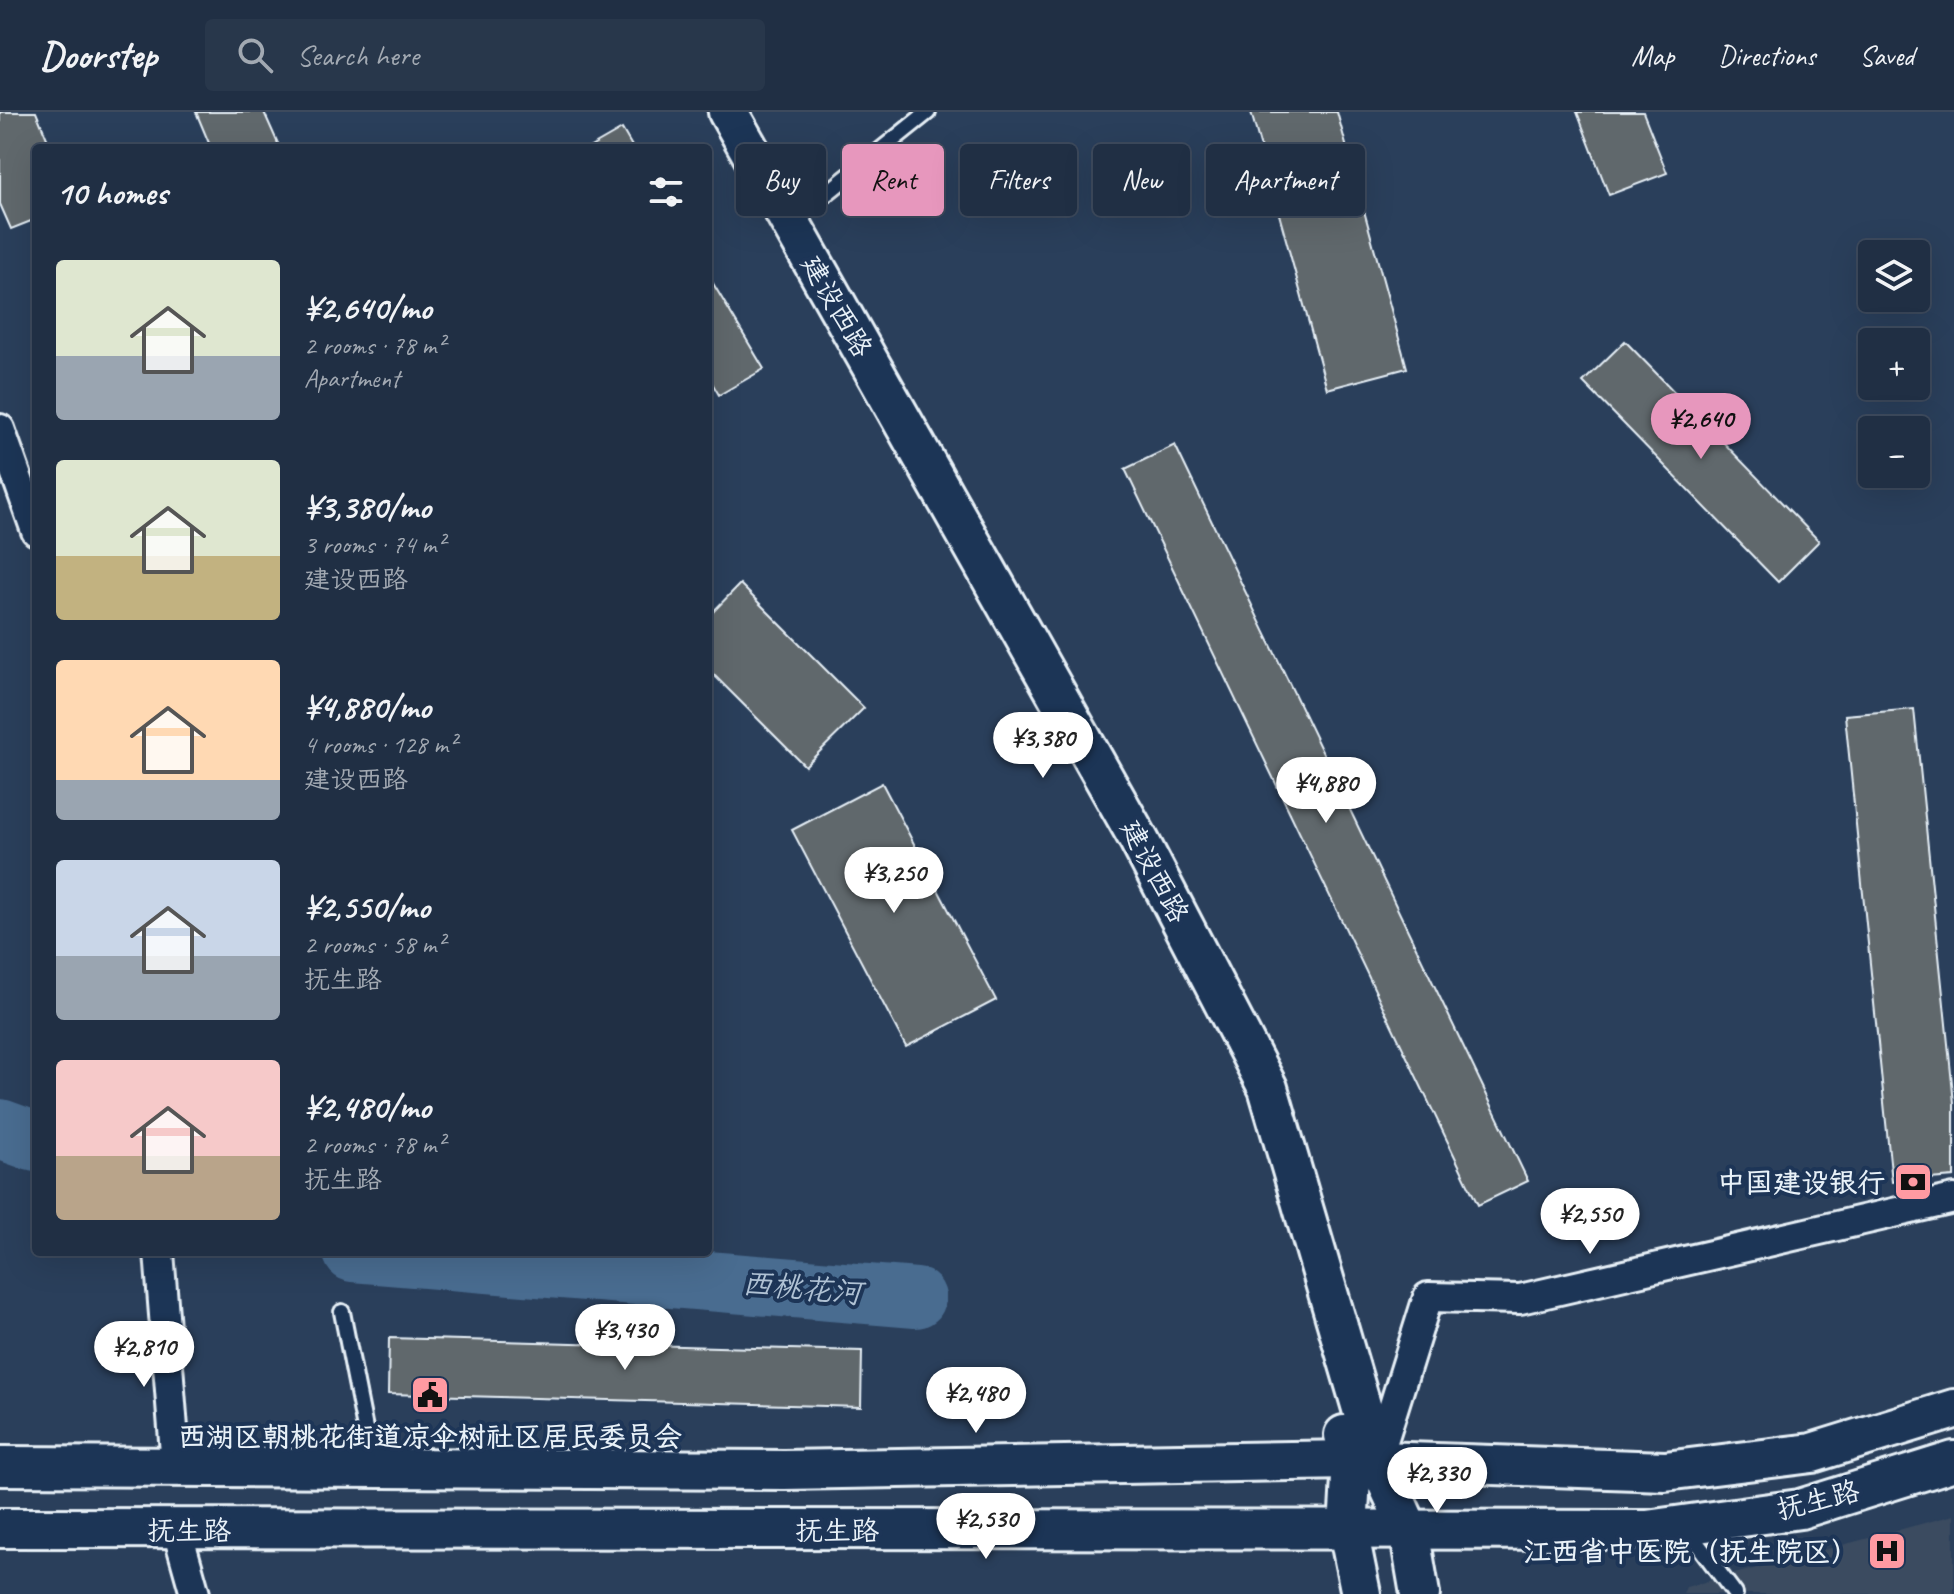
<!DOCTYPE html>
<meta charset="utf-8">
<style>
body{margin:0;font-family:Caveat,"LXGW WenKai TC",sans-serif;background:#28374b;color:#f1f3f6;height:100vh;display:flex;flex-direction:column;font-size:30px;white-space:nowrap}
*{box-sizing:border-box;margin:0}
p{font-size:26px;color:#a2a9b2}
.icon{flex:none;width:44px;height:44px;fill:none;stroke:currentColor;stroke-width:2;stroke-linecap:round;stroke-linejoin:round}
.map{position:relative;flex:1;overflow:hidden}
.panel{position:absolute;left:32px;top:32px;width:680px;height:1112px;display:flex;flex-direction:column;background:#202f44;border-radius:8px;box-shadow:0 8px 32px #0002,0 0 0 2px #3d4a5d}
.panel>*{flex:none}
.guide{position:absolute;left:736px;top:32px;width:760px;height:72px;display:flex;gap:16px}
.fabs{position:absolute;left:1858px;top:128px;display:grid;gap:16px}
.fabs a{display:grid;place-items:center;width:72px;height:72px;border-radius:8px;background:#202f44;box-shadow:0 8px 32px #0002,0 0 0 2px #3d4a5d;font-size:40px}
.price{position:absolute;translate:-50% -68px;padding:0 18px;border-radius:28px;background:#fff;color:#222;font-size:26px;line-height:52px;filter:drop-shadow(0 2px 4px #0008)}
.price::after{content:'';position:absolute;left:50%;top:48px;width:24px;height:18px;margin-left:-12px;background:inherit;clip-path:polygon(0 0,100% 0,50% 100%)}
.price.current{background:#e797bd;color:#111}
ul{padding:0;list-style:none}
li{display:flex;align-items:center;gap:24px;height:200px;padding:0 24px}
li span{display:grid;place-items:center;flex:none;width:224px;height:160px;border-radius:8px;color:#555}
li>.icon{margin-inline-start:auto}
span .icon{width:96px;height:96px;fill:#fffc;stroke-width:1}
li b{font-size:34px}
h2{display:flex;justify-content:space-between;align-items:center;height:96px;padding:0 24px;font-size:34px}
.pill{padding:0 28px;border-radius:8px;background:#202f44;box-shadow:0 8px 32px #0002,0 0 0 2px #3d4a5d;font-size:28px;line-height:72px}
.pill.current{background:#e797bd;color:#111}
header{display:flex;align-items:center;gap:48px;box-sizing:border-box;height:112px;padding:0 40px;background:#202f44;border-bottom:2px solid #3d4a5d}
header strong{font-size:38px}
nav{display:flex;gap:44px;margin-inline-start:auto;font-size:28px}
.search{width:560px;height:72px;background:#28374b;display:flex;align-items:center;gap:20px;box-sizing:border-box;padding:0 28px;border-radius:8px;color:#a2a9b2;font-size:30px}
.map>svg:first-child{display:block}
</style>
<header>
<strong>Doorstep</strong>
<div class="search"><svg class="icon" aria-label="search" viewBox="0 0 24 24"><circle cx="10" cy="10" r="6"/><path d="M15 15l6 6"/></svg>Search here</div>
<nav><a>Map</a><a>Directions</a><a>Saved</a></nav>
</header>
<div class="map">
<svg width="1954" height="1482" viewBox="0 0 1954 1482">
<rect width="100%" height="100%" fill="#2a3f5b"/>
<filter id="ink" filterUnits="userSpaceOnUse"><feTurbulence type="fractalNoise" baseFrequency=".0125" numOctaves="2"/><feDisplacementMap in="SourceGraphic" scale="16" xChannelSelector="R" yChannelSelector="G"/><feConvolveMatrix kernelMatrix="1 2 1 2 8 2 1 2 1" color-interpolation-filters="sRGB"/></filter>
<g filter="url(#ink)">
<path fill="#3a4b60" d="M1954,1403V1482H1683L1686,1475Z"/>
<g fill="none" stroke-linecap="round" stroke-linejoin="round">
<g stroke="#496c90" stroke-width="60">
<path d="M0,1017L36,1030"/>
<path d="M353,1140L916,1186"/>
</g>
</g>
<g fill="#60676c" stroke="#e8f1f8" stroke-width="2">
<path d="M0,0H36L51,36H36V107L11,117L0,92Z"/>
<path d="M196,0H264L280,36H211Z"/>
<path d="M1251,0H1337L1407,256L1327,277Z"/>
<path d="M1577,0H1643L1667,61L1609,83Z"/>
<path d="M622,17L633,36H589Z"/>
<path d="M708,163L764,257L719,283L708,264Z"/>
<path d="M1625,229L1819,429L1778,470L1583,270Z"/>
<path d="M1175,333L1528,1069L1478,1093L1125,357Z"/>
<path d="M740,472L864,596L805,654L708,557V505Z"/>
<path d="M1914,597L1954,991V1065L1892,1070L1845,603Z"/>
<path d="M882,671L996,888L906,935L792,718Z"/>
<path d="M389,1226L862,1239L861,1295L388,1282Z"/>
</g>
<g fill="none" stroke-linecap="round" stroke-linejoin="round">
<g stroke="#e8f1f8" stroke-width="20">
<g id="lane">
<path d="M791,110L928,0"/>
<path d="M342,1200L372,1352"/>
<path d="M1685,1415L1735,1482"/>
</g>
</g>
<g stroke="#e8f1f8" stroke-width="34">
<g id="street">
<path d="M0,317L36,419"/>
<path d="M159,1140L176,1354"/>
<path d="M1377,1348L1428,1185L1520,1187L1954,1087"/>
<path d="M177,1418L195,1482"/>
</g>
</g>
<g stroke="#e8f1f8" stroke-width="44">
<g id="secondary">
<path d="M728,0L1139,728L1268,976L1377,1348L1409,1418L1420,1482"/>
<path d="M1344,1323L1352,1348L1348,1418L1361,1482"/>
<path d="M0,1354L784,1358L1352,1348L1665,1359L1812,1341L1954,1297"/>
<path d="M0,1416L1647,1418L1800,1397L1954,1349"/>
</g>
</g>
<use href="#lane" stroke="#1d3557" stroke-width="14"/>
<use href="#street" stroke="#1d3557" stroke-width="28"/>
<use href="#secondary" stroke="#1d3557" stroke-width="38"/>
</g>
</g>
<defs>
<g id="bank-square" transform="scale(2)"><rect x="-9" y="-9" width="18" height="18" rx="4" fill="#ff9aa2" stroke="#1d3557"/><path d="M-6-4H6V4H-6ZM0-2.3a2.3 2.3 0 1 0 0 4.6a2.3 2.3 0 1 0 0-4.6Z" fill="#111"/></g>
<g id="civic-square" transform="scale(2)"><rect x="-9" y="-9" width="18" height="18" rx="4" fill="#ff9aa2" stroke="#1d3557"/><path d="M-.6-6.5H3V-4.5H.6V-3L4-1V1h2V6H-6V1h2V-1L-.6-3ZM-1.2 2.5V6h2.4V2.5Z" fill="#111"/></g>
<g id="hospital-square" transform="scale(2)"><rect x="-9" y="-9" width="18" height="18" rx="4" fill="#ff9aa2" stroke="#1d3557"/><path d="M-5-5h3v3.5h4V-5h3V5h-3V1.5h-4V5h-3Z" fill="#111"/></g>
</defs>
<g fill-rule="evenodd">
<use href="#bank-square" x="1913" y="1070"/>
<use href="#civic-square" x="430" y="1283"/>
<use href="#hospital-square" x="1887" y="1439"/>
</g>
<g text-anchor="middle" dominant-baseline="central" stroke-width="8" stroke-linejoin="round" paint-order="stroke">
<g font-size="28" fill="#e8f1f8" stroke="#1d3557">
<text transform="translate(837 194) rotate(60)">建设西路</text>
<text transform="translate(1155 759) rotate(62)">建设西路</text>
<text transform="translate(1818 1388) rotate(-14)">抚生路</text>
<text x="189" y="1418">抚生路</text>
<text x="837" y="1418">抚生路</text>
</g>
<g font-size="28" font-weight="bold" fill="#e8f1f8" stroke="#1d3557" text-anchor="end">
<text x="1885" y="1070">中国建设银行</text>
<text x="430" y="1324" text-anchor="middle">西湖区朝桃花街道凉伞树社区居民委员会</text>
<text x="1859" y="1439">江西省中医院（抚生院区）</text>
</g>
<g font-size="30" font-style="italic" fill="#b0c2d4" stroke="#1d3557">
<text transform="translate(802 1176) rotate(5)">西桃花河</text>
</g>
</g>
</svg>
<div class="fabs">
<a><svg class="icon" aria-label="layers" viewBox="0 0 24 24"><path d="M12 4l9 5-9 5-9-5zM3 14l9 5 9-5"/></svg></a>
<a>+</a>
<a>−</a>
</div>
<b class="price current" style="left:1701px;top:349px">¥2,640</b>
<b class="price" style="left:1043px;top:668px">¥3,380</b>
<b class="price" style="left:1326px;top:713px">¥4,880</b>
<b class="price" style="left:894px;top:803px">¥3,250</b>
<b class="price" style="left:1590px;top:1144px">¥2,550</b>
<b class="price" style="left:625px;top:1260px">¥3,430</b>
<b class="price" style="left:144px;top:1277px">¥2,810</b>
<b class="price" style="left:976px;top:1323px">¥2,480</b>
<b class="price" style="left:1437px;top:1403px">¥2,330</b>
<b class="price" style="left:986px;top:1449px">¥2,530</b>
<div class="guide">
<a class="pill">Buy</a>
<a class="pill current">Rent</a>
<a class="pill">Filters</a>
<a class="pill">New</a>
<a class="pill">Apartment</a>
</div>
<section class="panel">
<h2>10 homes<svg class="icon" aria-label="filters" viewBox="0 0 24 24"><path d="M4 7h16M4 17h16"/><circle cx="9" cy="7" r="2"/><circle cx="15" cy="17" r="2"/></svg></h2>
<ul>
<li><span style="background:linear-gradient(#dfe7d0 60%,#9aa5b1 0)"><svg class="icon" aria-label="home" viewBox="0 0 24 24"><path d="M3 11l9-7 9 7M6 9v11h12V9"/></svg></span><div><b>¥2,640/mo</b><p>2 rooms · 78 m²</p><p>Apartment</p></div></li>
<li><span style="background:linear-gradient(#dfe7d0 60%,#c2b280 0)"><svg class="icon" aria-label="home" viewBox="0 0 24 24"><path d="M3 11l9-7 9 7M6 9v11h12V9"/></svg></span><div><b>¥3,380/mo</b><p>3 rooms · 74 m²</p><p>建设西路</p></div></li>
<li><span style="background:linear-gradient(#ffd9b3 75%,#9aa5b1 0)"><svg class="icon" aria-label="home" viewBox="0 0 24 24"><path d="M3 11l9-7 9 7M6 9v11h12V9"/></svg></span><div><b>¥4,880/mo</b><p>4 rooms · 128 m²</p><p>建设西路</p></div></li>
<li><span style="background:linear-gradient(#c9d6e8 60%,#9aa5b1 0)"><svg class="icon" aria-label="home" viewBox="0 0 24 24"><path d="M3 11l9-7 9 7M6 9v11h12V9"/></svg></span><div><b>¥2,550/mo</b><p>2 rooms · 58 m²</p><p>抚生路</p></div></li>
<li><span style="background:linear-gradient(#f6c9c9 60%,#b9a48a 0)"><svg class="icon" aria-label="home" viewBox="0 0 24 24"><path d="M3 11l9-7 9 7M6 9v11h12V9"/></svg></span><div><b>¥2,480/mo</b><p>2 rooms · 78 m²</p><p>抚生路</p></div></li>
</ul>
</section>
</div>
